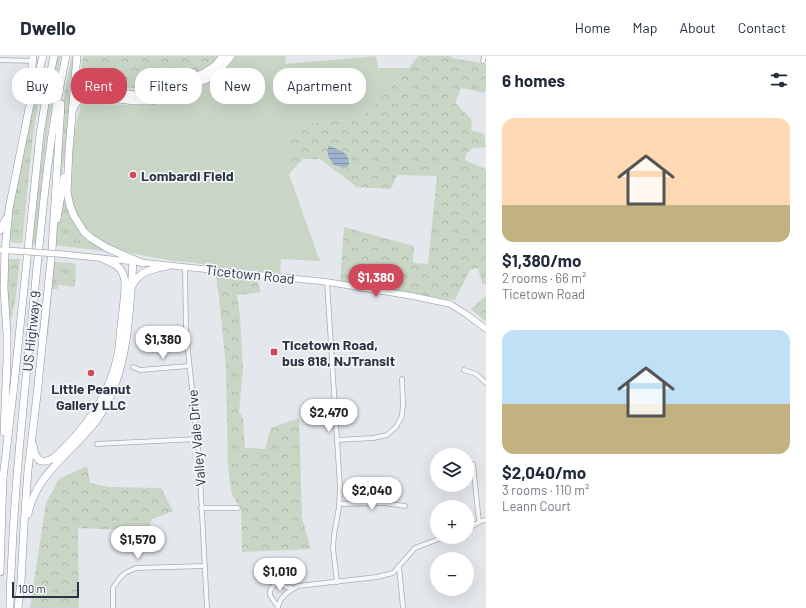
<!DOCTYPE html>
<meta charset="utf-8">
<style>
body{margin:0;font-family:Barlow,sans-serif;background:#f2f2f3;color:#1f2937;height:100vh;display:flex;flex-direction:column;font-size:15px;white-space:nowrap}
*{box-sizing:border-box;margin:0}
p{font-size:13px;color:#747a83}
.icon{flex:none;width:22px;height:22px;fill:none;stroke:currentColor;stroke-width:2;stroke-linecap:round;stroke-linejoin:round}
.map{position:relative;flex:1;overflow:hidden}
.drawer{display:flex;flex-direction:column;background:#fff;width:320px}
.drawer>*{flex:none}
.banner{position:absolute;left:12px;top:12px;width:380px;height:36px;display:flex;gap:8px}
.controls{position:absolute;left:430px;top:392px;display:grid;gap:8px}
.controls a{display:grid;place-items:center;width:44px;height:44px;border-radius:50%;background:#fff;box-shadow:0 4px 16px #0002;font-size:20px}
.scale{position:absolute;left:12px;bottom:10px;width:67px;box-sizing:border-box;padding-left:4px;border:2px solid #2b3445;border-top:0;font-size:11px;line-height:14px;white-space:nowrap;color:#2b3445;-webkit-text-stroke:3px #f4f6f9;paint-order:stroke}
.price{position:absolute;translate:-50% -34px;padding:0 9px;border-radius:14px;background:#fff;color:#222;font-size:13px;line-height:26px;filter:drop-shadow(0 1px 2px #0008)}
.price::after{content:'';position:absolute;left:50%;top:24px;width:12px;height:9px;margin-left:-6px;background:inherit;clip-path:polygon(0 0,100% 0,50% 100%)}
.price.active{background:#d1495b;color:#fff}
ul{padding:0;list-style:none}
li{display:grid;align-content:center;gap:8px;height:212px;padding:0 16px}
li span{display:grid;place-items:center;height:124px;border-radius:12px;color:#555}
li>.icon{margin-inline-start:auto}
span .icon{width:72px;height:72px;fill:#fffc;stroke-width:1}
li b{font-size:17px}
h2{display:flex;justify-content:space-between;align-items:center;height:48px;padding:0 16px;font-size:17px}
.chip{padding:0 14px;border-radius:16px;background:#fff;box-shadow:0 4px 16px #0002;font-size:14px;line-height:36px}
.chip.active{background:#d1495b;color:#fff}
header{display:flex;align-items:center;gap:24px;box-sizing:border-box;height:56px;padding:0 20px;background:#fff;border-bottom:1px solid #e0e1e3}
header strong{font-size:19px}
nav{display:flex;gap:22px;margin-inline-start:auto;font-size:14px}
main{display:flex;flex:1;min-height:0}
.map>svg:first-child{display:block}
</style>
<header>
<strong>Dwello</strong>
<nav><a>Home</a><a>Map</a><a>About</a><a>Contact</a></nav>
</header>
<main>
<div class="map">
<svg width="486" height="552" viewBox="0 0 486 552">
<defs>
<pattern id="grass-tufts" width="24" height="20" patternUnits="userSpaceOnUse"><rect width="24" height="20" fill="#c9d6c5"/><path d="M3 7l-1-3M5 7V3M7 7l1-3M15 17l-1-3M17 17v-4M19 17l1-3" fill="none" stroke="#adb8ab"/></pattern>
<pattern id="forest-crowns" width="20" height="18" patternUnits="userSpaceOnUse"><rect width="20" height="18" fill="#c9d6c5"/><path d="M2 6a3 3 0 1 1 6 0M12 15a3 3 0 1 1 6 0" fill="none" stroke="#adb8ab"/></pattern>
<pattern id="water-rules" width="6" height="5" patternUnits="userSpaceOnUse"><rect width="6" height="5" fill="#9fb4cc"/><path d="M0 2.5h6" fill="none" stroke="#8293a7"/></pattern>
</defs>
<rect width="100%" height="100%" fill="#e4e7ec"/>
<g fill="url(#grass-tufts)">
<path d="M57,0H61C47,62 42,125 36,188H32C40,125 44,62 57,0Z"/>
<path d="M72,0H74C71,21 69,41 68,62C66,85 65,108 59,130L61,67L65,35Z"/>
<path d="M44,10L33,79L22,187H18L23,156L12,155L35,38Z"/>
<path d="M63,133L70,161L79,174L103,193L102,195L55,189Z"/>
<path d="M53,206L74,207L76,209L75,230L74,231L58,229V233H52L48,281H46Z"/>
</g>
<g fill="url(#forest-crowns)">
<path d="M83,0H219L213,9L152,33L93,30L81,18Z"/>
<path d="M418,0H450L452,2L486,8V34L484,37L461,32L455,47L472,64L471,74L484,78L486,91L473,92L466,98L465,104L486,113V229L482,227L478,212L470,214L455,244L340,228L344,171L414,190L413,207L428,208L437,120L397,119L391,133L357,131L320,103H303L289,118V69L360,63L409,12Z"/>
<path d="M12,155H23L18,187L8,186Z"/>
<path d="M7,203H20L15,247L9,271Z"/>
<path d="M216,221L257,224L261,236L237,239L240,260L243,312L239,356L243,362L245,392L265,393L271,372L299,362L302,462L311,493L242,496L241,452L232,439L228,411L226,312L219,241Z"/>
<path d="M485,240L486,241V266L471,253Z"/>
<path d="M87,410L90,427L109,431L161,432L173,455L152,463L147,475L78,472L79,552H30L46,447L59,423Z"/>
</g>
<path fill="#c9d6c5" d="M234,0H286L285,8L376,0L378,12H409L360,63L289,69V118L318,200L321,205L281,203L280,217L222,211L188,206L173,205L130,197L112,190L97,183L87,174L81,166L76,157L72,147L70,136L73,81L81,48L151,49L216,22L234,3Z"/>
<path fill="url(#water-rules)" d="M328,90H330C340,95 350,96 349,109C345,113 339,110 334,109L328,100Z"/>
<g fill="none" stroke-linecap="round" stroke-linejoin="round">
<g stroke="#a9aeb7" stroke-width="5.5">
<g id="street">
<path d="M0,4L33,5"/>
<path d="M483,5L484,0"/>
<path d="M185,211L186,275L199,401L207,552"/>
<path d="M327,226L340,431L339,451L334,479L333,492L337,526"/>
<path d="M133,311L140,314L189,310"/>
<path d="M464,314L476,318L486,327"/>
<path d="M337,384L373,382L387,379L396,371L402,360L403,348L402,323"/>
<path d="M97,388L197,383"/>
<path d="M473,408L479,466"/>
<path d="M339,448L384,447L405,450"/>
<path d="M201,452H238"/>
<path d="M467,473L481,465L486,464"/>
<path d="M399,510L403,552"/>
<path d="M278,551L270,539V535L272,531L277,527H281L286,531L295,532"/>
<path d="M113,552V532L119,523L125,517L136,512L205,510"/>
<path d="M278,552C279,541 289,535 298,530L377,521L393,517L415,492L444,481"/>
</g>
</g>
<g stroke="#a9aeb7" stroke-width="7">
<g id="secondary">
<path d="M0,194L17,195"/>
<path d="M61,198L327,226L412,240L450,248L466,258L486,273"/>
</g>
</g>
<g stroke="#8b94a3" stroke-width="8">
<g id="highway">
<path d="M77,0L69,94L67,136L70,150L74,160L84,176L91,182L107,192L142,207"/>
<path d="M77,16C78,24 80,28 87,32L136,39L151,38L162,35L204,17L215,10L223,0"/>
<path d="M30,35L33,0"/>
<path d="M73,53C77,43 83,40 93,40L135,45H150L159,43L207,23C217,17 224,10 231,0"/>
<path d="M57,163L64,121"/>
<path d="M0,174L6,163"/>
<path d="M132,230C139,215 152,213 168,210"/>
<path d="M4,376L7,304V278L4,232L5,195L9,153L29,53L43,0"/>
<path d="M33,389L35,399L39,404C50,409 59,397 66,390C92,364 111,334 118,298C120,287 120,275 122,264C123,252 125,240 125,227C124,212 116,208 103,203"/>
<path d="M28,458C36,416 76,394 99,361C129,315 129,259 133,206"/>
<path d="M0,516L3,422L14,329L40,78L48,29L54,0"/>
<path d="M10,552C10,534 11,516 12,498C15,425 23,353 30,281C40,187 46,92 66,0"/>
<path d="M18,552L21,525L24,469L28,414L37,339L52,194L61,48"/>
</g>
</g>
<use href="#street" stroke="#f7f8fa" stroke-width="4"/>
<use href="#secondary" stroke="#fff" stroke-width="5.5"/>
<use href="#highway" stroke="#fff" stroke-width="7"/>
<g stroke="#a9aeb7" stroke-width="7" stroke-linecap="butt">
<path id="secondary-bridge" d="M17,195L61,198"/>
</g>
<use href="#secondary-bridge" stroke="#fff" stroke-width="5.5"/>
</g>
<g fill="#d1495b" stroke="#f4f6f9" stroke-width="1.5">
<circle cx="133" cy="119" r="4"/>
<rect x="270" y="292" width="8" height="8" rx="2"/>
<circle cx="91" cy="317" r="4"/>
</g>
<g text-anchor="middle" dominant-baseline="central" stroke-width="3.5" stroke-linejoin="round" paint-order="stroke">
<g font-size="14" font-weight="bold" fill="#2b3445" stroke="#f4f6f9" text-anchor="start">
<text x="141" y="119">Lombardi Field</text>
<text x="282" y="288">Ticetown Road,<tspan x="282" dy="16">bus 818, NJTransit</tspan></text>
<text x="91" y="332" text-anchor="middle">Little Peanut<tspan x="91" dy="16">Gallery LLC</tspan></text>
</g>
<g font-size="14" fill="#2b3445" stroke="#f4f6f9">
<text transform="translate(250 218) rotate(6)">Ticetown Road</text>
<text transform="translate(31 275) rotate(-84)">US Highway 9</text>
<text transform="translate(196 382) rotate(-95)">Valley Vale Drive</text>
</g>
</g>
</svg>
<div class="controls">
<a><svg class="icon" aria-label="layers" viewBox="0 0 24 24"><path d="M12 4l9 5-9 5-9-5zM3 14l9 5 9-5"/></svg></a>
<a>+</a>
<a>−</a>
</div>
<div class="scale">100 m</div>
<b class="price active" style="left:376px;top:242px">$1,380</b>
<b class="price" style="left:163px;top:304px">$1,380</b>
<b class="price" style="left:329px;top:377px">$2,470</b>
<b class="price" style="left:372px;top:455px">$2,040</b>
<b class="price" style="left:138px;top:504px">$1,570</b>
<b class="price" style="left:280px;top:536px">$1,010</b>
<div class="banner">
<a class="chip">Buy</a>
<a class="chip active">Rent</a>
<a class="chip">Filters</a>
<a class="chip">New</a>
<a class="chip">Apartment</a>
</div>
</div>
<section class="drawer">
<h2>6 homes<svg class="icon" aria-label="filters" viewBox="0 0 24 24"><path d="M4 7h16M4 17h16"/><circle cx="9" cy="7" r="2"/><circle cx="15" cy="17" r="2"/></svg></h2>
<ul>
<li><span style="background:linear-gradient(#ffd9b3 70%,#c2b280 0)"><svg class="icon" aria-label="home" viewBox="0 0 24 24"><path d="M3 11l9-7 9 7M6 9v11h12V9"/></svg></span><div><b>$1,380/mo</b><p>2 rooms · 66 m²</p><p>Ticetown Road</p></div></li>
<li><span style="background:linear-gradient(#bfe0f5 60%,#c2b280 0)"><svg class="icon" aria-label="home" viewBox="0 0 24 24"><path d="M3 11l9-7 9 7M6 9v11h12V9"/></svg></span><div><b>$2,040/mo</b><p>3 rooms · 110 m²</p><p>Leann Court</p></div></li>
</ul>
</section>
</main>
